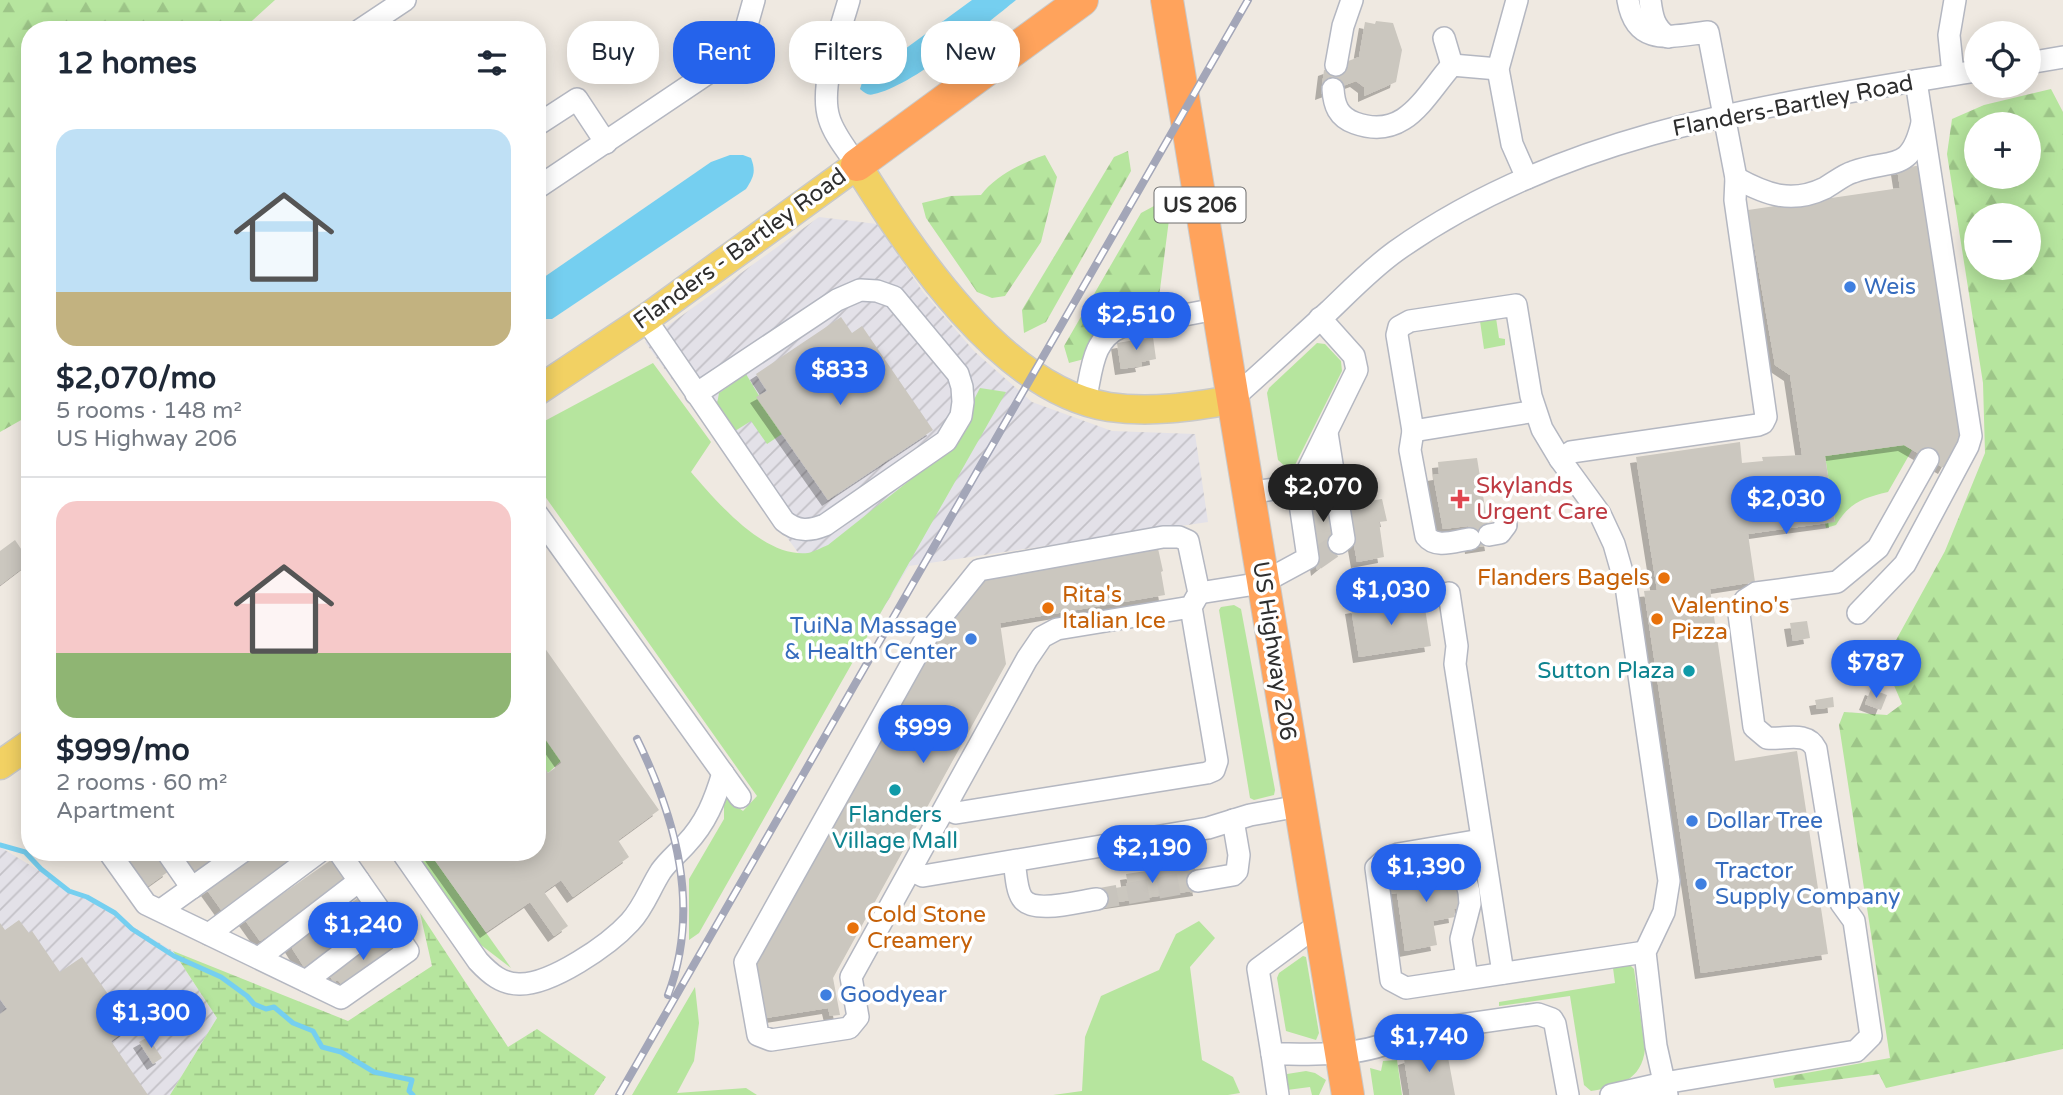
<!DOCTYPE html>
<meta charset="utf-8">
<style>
body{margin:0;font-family:"Varela Round",sans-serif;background:#f6f6f7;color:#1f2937;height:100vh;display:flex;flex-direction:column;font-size:26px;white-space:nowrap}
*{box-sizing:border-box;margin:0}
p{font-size:23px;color:#747a83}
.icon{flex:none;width:38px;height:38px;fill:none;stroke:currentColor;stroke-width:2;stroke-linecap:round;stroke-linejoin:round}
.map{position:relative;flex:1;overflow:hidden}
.drawer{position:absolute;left:21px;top:21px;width:525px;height:840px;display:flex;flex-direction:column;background:#fff;border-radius:28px;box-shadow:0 4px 18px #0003}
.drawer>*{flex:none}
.hud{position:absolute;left:567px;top:21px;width:665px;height:63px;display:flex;gap:14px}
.controls{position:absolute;left:1964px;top:21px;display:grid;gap:14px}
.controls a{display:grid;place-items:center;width:77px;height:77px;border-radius:50%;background:#fff;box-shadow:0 4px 18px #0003;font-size:35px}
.price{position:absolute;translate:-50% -60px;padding:0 16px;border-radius:24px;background:#2563eb;color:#fff;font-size:23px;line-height:46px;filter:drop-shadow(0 2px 4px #0008)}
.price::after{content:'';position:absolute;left:50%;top:42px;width:21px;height:16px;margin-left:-10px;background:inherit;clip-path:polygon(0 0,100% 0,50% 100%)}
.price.selected{background:#222;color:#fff}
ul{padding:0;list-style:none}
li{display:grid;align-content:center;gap:14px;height:371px;padding:0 35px}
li+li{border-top:2px solid #e0e1e3}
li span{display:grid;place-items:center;height:217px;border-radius:21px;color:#555}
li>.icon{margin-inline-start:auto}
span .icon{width:126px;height:126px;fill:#fffc;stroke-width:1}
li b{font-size:30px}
h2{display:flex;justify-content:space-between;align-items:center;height:84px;padding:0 35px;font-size:30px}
.tag{padding:0 24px;border-radius:28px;background:#fff;box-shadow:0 4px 18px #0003;font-size:24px;line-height:63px}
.tag.selected{background:#2563eb;color:#fff}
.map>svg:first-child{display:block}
</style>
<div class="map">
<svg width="2063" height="1095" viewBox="0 0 2063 1095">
<defs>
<pattern id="industrial-furrows" width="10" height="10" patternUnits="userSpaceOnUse" patternTransform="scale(1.75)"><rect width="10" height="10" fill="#e3e1e8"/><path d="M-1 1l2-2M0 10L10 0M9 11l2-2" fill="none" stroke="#c3c1c7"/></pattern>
<pattern id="forest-firs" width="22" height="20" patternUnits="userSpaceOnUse" patternTransform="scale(1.75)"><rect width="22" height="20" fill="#b6e59e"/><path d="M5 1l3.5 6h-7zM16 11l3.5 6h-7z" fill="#9dc588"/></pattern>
<pattern id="wetland-marsh" width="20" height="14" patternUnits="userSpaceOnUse" patternTransform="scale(1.75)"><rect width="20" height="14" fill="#b6e59e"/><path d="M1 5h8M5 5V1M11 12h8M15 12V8" fill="none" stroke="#9dc588"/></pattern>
<filter id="shadow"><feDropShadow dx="-6" dy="6" stdDeviation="0" flood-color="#0004"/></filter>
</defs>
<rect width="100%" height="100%" fill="#efe9e1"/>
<g fill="url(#industrial-furrows)">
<path d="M819,217L877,224L923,292L974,351L1032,402L1112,431L1195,434L1208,522L909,566L863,642L645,342Z"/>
<path d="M0,847L173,951L217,1018L170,1095H0Z"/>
</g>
<g fill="#b6e59e">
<path d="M1496,318L1499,338L1505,339V345L1484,349L1480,321Z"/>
<path d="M1317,343L1325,344L1341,361L1342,371L1295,465L1288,469L1278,460L1267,393L1269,388Z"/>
<path d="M653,363L711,442L691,472C717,502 764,558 808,553C814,552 822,547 828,545L948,450L980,388L1006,392L699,933L689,940V879L724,819V797L743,811L757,796L537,485L539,424Z"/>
<path d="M746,374L782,434L767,444L751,421L735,431L717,404L719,393Z"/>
<path d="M1904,445L1912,450L1888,492C1863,498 1850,502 1836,525L1826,528L1825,523L1835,521L1825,456Z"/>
<path d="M1234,605L1241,609L1275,790L1274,795L1254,800L1250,798L1219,610L1221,607Z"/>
<path d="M537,727L561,761L548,773L544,767L537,771Z"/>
<path d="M413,852H429L511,968L477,942Z"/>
<path d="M1199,921L1215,938L1190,967L1202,1060L1233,1077L1240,1093L1228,1095H1053L1082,1091L1085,1037L1101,996L1159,970L1176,934Z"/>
<path d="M1303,956L1306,957L1319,1033L1316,1040L1286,1031L1277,978L1279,973Z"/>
<path d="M1630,965L1634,969L1645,1049C1642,1080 1618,1087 1591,1091L1584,1085L1570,996L1499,1006V1002L1615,983L1613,968Z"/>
<path d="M695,987L699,1023L694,1061L677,1093L746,1088L757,1095H632Z"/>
<path d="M1397,1060L1402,1095H1374L1370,1068L1381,1071L1383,1061Z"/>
<path d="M1306,1071L1315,1073L1326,1080L1319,1095H1312L1310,1087L1287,1090V1074Z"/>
</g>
<g fill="url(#forest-firs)" fill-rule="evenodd">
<path d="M0,0H275L242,30H30V415L0,432Z"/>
<path d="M2051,89L2063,112V1049L1886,1088L1879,1074L1775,1088L1773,1079L1890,1058L1839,725L1844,712L1887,715L1902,704L1884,662L1945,551L1985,453L1983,383L1947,154L1952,119L1984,105ZM1976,124H2028V177H1976ZM2028,215V268H1976V215Z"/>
<path d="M1128,151L1131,171L1046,322L1024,333L1022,310L1114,157Z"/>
<path d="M1045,155L1057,177L1041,242L1005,296L992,298L977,292L926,218L922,203L951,196L981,195C996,175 1022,163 1045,155Z"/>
<path d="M1154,206L1170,212L1159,297L1113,314L1088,358L1069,363L1064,346L1141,213Z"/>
</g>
<path fill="url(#wetland-marsh)" d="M420,913L508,1047L537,1029L606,1077L594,1095H170L217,1018L173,951L348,1021L432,966Z"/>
<g fill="#75cff0">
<path d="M972,0H1016C985,25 911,87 874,94C868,96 865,93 860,89L865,73L905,49Z"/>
<path d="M730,155H743L751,158C756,171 754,177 746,189L552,319H537V282L711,162Z"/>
</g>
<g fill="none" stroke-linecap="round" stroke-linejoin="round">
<path stroke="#75cff0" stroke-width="5" d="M0,845L25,852L41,869L69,891L87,897L115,913L132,929L174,956L221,977L247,996L254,1004L266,1009L274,1007L293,1023L313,1031L322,1047L341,1052L374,1072L412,1080L409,1091L413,1095"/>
</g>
<g fill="#cbc7bf" filter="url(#shadow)">
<path d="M1376,21L1393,23L1402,50L1396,82L1364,96V87L1356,81L1321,94L1324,70L1359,57L1365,22L1375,24Z"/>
<path d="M1922,165L1961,436L1958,443L1944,468L1904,445L1825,456L1835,522L1748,534L1755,582L1710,589L1735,761L1797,751L1828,954L1701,973L1644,591L1657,590L1636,457L1740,442L1742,463L1763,461L1762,457L1802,455L1790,375L1775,365L1748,210L1900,188L1897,169Z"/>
<path d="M841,317L852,333L862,326L933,430L828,500L756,397L767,391L756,374Z"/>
<path d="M1153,337L1156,359L1141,362L1142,366L1121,369L1117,343Z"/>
<path d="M1477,458L1491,545L1471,548L1468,526L1443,529L1433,475L1439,474L1438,462Z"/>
<path d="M1329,478L1340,551L1317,570L1307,496Z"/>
<path d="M1382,499L1387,521L1379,522L1384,557L1357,562L1347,505Z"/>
<path d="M15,540L30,562L0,585V551Z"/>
<path d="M1157,544L1163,571L1161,572L1165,595L1000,623L1006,664L833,978L840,1015L830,1016L828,1008L766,1018L757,965L940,633L980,579Z"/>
<path d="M1423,596L1431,646L1359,657L1351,608Z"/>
<path d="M1807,621L1810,638L1793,641L1790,623Z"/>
<path d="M537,637L659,810L618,840L629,857L573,897L561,880L544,892L568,926L554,936L530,902L486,932L429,852H537V771L544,766L548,773L562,763L537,727Z"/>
<path d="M1871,689L1887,695L1881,710L1865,704Z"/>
<path d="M1833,697L1834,707L1817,709L1815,700Z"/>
<path d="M123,852H156L169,871L148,886Z"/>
<path d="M181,852H225L196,873Z"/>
<path d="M261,852H306L222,911L207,890Z"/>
<path d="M331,860L346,881L260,941L245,920Z"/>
<path d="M1194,864L1199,890L1098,905L1096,891L1128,886L1126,874Z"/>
<path d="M1410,868L1411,871L1448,868L1450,880L1460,878L1464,907L1454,909L1455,917L1433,921L1437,945L1405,951L1397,893L1391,894L1390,885L1395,884L1394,879L1403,878L1401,869Z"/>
<path d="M358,898L373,919L304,967L290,945Z"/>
<path d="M19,920L29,933L32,931L60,972L82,957L131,1027L111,1041L148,1095H0V1014L7,1009L0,999V923L5,930Z"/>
<path d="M385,935L396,950L343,987L338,980L334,982L328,974Z"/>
<path d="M148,1037L162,1058L153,1064L139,1042Z"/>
<path d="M1428,1048L1429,1053L1444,1051L1447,1052L1455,1095H1410L1404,1059L1414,1056V1051Z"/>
</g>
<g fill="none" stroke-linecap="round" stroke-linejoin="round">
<g stroke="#c8c4bd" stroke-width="21" stroke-dasharray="21 10" stroke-linecap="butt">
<path d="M1315,560L1339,543"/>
<path d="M1097,899L1198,881"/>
</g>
<g stroke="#b4b7c1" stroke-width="24">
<g id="minor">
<path d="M849,0C840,32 819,86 829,118C834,135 847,150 857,165"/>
<path d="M1517,0L1498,69L1512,144L1527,178"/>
<path d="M1650,0C1652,16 1654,28 1668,37"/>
<path d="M360,30L405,0"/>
<path d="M1444,38L1452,65"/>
<path d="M2028,63L2063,57"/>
<path d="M1336,65L1343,26L1352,0"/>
<path d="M1953,74L1949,35L1955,0"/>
<path d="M1333,89C1334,105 1338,117 1355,123C1405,141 1424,97 1452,65L1498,69"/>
<path d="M537,125L577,99L606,143"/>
<path d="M1736,178C1767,195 1792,204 1825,188C1834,183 1843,175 1853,172C1892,158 1910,174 1922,123"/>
<path d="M537,188L726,61L743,39L754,0"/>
<path d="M645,318L784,521C797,532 810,531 825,525L946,441L961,416L963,402L962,387L958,374L894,297L877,291L860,290L837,300L696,394"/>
<path d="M1231,400C1264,371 1296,341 1329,311C1351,290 1371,269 1396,251C1566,130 1776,104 1976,71"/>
<path d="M1085,401C1092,373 1091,339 1121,327L1216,309"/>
<path d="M1536,411L1413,431L1397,335L1399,327L1410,321L1516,305L1531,396L1542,429L1560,459L1600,514L1614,544L1626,586L1669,881L1664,912L1645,952L1656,1046L1667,1095"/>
<path d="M1413,431L1410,450L1426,536C1436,549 1455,541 1470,539"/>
<path d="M1327,433L1344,539L1339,543"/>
<path d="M1560,459L1571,452L1758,425L1763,423L1766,417L1735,200L1736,178L1708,32C1672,36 1636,48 1628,0"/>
<path d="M1298,490L1357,370L1354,356L1320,318"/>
<path d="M537,514L740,797"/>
<path d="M1489,535L1500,533L1506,525"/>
<path d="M1199,593L1262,583L1308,558L1298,490L1282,488L1247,493"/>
<path d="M1449,593L1457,646L1455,664L1503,973"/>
<path d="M1858,613L1905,564L1968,446L1971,436L1916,81"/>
<path d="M945,808L956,813L1207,773L1214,770L1217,761L1191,607L1199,593L1188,541L1179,537H1163L979,570L930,631L745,962L758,1035L771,1040L849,1028L858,1017L851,977L1027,659L1042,637L1057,629L1191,607"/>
<path d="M1481,840L1398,854L1386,859L1376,868L1391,980L1406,988L1645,952"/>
<path d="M109,852L146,904L341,998L408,951L339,852"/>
<path d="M167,852L192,888"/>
<path d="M402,852L478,961C490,974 502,984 519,984C551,985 609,945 630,922C644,907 650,888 661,871C668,861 678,853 686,844C706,823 715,800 723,773"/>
<path d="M1014,861C1016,872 1016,889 1022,898C1033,915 1080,901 1097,899"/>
<path d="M1422,864L1451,861L1464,873L1469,892L1470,904L1461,939L1467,978"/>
<path d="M911,870L923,876L1208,828L1250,815L1299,806"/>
<path d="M1198,881L1233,875L1237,871L1239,855L1233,820"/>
<path d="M161,910L242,852"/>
<path d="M1319,924L1258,969L1272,1054C1319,1054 1370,1058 1411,1032L1538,1014L1552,1019L1555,1024L1568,1095"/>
<path d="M209,934L319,852"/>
<path d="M259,958L359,881"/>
<path d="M306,981L387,919"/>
<path d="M1272,1054L1278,1095"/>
<path d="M1611,1095L1664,1083L1856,1051L1871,1036L1854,921L1841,903L1816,749C1807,730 1784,740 1767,738L1754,727L1739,614L1745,600L1756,593L1837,582L1878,548L1928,459"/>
</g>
</g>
<g stroke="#c9c9c9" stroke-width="31">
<g id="major">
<path d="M537,391L651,315L857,165C911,251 1001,390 1109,407C1150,413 1191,407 1231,400"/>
<path d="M0,765L30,744"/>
</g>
</g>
<g stroke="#c9c9c9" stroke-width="34">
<g id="highway">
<path d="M1167,0L1348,1095"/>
<path d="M857,165L1082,0"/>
</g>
</g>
<use href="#minor" stroke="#fff" stroke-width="21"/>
<use href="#major" stroke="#f2d163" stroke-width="28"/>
<use href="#highway" stroke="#ffa35c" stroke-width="32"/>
<g stroke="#a3a6b8" stroke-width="8">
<g id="rail">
<path d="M637,739C676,819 701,908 668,995"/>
<path d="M619,1095L1248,0"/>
</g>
</g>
<use href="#rail" stroke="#fff" stroke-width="5" stroke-dasharray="16" stroke-linecap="butt"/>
</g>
<g fill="#3f7fe0" stroke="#fff" stroke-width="2.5">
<circle cx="1850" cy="287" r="7"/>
<circle cx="971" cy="639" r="7"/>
<circle cx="1692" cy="821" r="7"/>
<circle cx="1701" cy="884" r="7"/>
<circle cx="826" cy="995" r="7"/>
</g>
<path fill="#e0444e" stroke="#fff" stroke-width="2.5" d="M1456.5 488.5h7v7h7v7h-7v7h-7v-7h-7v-7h7z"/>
<g fill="#e8710a" stroke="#fff" stroke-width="2.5">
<circle cx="1664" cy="578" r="7"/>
<circle cx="1048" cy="608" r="7"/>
<circle cx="1657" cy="619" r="7"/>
<circle cx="853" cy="928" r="7"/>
</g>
<g fill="#0f9aa8" stroke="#fff" stroke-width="2.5">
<circle cx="1689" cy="671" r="7"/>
<circle cx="895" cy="790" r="7"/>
</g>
<g text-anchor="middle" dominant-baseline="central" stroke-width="7" stroke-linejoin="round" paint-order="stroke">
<rect fill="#fff" stroke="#6d6d6d" stroke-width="2" x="1154.5" y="187.5" width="91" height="35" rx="5"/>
<g font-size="21" font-weight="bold" fill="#2e2e2e">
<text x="1200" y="205">US 206</text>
</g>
<g font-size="23" fill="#2e2e2e" stroke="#fff">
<text transform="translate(1793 106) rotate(-11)">Flanders-Bartley Road</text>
<text transform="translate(740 249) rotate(-36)">Flanders - Bartley Road</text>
<text transform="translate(1274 651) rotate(81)">US Highway 206</text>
</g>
<g font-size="23" fill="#366cbe" stroke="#fff" text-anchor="start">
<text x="1864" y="287">Weis</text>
<text x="957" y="626" text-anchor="end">TuiNa Massage<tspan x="957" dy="26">&amp; Health Center</tspan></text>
<text x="1706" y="821">Dollar Tree</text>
<text x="1715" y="871">Tractor<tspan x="1715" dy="26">Supply Company</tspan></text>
<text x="840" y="995">Goodyear</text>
</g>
<g font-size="23" fill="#be3a42" stroke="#fff" text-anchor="start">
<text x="1476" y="486">Skylands<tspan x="1476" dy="26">Urgent Care</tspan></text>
</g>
<g font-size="23" fill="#c56008" stroke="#fff" text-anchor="start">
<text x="1650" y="578" text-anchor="end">Flanders Bagels</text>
<text x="1062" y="595">Rita's<tspan x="1062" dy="26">Italian Ice</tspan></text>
<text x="1671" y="606">Valentino's<tspan x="1671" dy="26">Pizza</tspan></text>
<text x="867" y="915">Cold Stone<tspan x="867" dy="26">Creamery</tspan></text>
</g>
<g font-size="23" fill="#0d838f" stroke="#fff" text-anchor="end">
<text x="1675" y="671">Sutton Plaza</text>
<text x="895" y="815" text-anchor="middle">Flanders<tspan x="895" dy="26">Village Mall</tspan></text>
</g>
</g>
</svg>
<div class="controls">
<a><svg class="icon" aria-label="locate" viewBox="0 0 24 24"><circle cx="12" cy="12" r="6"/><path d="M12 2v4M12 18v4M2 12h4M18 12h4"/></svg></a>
<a>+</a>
<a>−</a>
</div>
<b class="price" style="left:1136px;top:352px">$2,510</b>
<b class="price" style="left:840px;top:407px">$833</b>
<b class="price selected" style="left:1323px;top:524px">$2,070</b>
<b class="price" style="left:1786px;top:536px">$2,030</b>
<b class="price" style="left:1391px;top:627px">$1,030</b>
<b class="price" style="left:1876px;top:700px">$787</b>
<b class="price" style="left:923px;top:765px">$999</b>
<b class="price" style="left:1152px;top:885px">$2,190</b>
<b class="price" style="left:1426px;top:904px">$1,390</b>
<b class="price" style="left:363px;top:962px">$1,240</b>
<b class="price" style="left:151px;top:1050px">$1,300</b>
<b class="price" style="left:1429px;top:1074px">$1,740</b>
<div class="hud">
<a class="tag">Buy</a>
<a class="tag selected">Rent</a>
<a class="tag">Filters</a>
<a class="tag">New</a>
</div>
<section class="drawer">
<h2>12 homes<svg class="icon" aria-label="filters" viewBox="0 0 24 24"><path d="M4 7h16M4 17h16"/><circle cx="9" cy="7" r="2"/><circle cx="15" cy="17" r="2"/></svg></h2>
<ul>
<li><span style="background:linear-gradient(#bfe0f5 75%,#c2b280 0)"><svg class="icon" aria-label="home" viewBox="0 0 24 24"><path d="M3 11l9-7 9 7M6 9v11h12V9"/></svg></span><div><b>$2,070/mo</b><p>5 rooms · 148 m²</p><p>US Highway 206</p></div></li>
<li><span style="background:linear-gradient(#f6c9c9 70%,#8fb573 0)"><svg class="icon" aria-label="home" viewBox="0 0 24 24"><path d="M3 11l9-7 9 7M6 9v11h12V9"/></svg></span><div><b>$999/mo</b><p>2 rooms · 60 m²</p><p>Apartment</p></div></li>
</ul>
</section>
</div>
